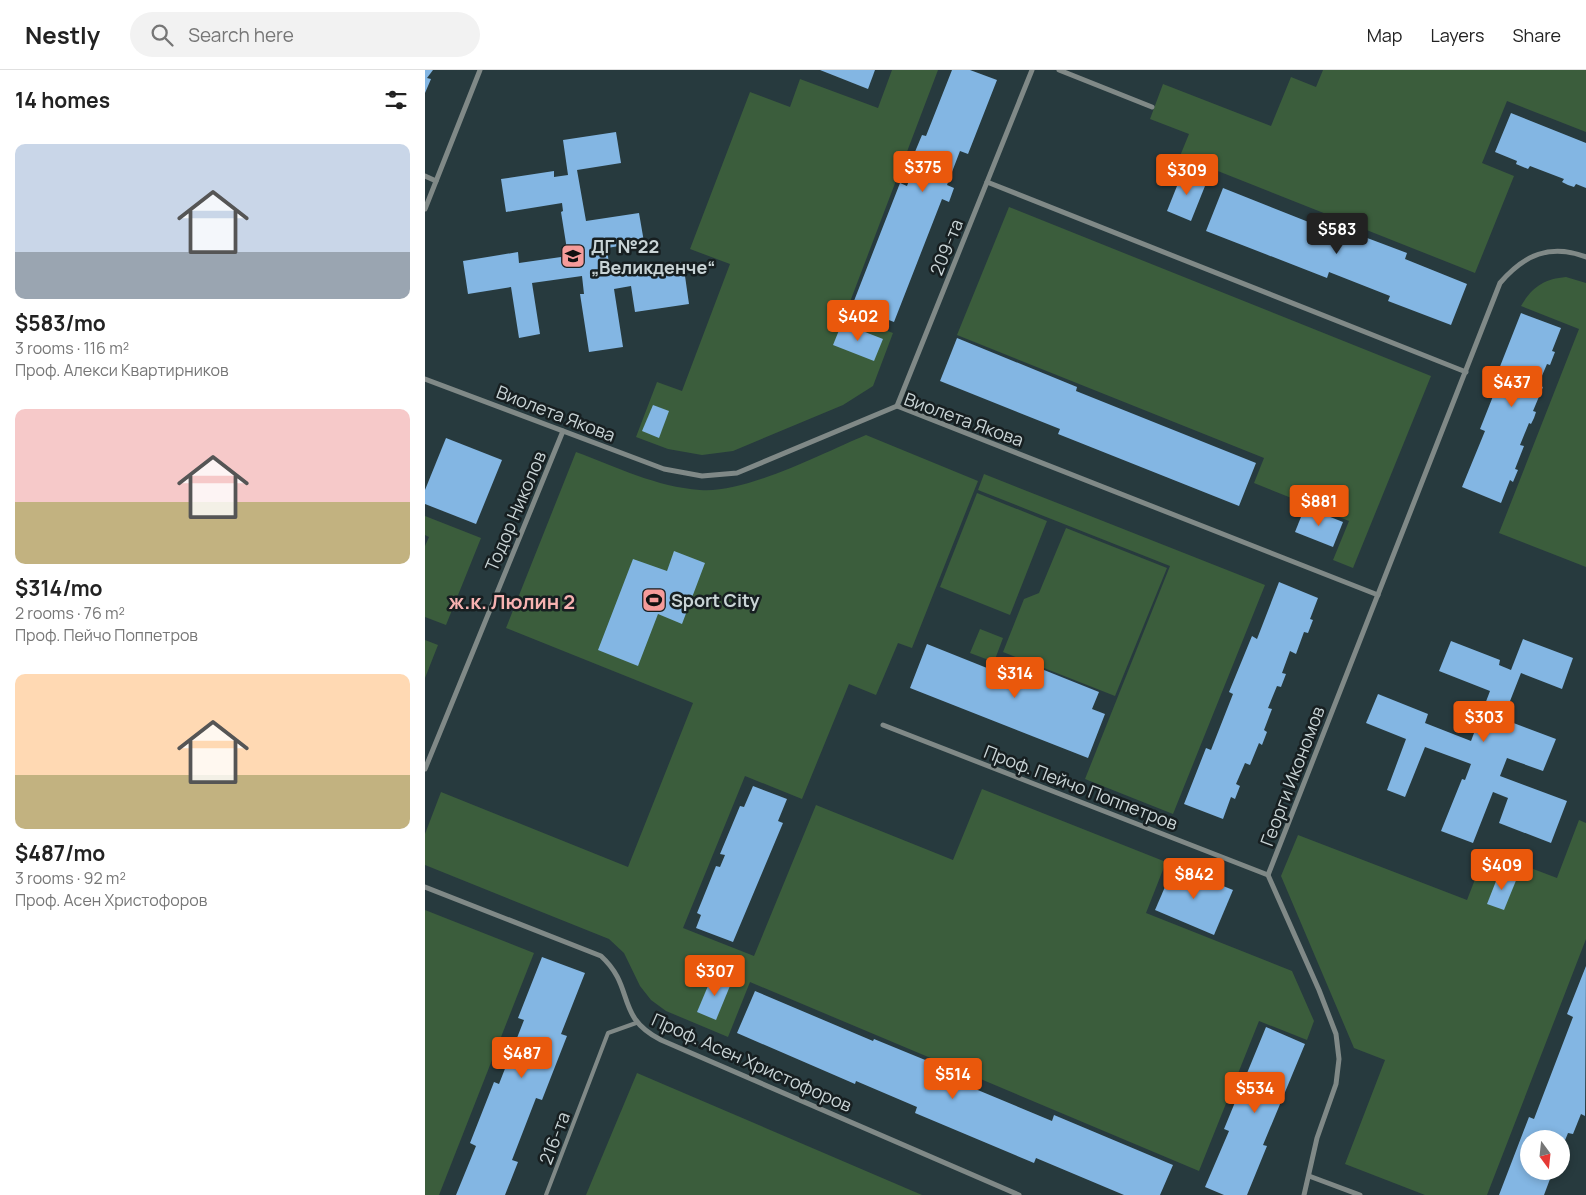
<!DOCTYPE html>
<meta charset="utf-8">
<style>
body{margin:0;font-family:Manrope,sans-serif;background:#f2f2f2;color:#222;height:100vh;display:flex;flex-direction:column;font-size:19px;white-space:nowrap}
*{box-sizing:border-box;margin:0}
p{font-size:16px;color:#767676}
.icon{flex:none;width:28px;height:28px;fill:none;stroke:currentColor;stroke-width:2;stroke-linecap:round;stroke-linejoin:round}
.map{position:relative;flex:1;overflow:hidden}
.sheet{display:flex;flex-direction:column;background:#fff;width:425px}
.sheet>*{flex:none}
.needle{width:32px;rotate:165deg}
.tools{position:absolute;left:1095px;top:1060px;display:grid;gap:10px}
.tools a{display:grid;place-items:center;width:50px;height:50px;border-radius:50%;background:#fff;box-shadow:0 2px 8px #0003;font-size:25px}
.price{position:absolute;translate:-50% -42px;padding:0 11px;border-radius:5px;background:#ea580c;color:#fff;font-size:16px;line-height:32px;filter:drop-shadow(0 1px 2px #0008)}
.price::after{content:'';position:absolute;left:50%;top:30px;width:15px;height:11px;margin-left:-8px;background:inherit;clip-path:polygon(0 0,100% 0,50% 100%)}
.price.on{background:#222;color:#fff}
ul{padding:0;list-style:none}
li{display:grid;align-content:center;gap:10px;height:265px;padding:0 15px}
li span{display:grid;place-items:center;height:155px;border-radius:10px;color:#555}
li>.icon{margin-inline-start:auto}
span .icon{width:90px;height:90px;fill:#fffc;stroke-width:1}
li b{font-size:21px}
h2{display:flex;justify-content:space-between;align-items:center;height:60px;padding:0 15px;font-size:21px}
header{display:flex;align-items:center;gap:30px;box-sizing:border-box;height:70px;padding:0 25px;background:#fff;border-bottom:1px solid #e0e0e0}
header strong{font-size:24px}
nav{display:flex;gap:28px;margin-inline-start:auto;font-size:18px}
.search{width:350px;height:45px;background:#f2f2f2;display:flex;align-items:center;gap:12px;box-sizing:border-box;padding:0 18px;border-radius:28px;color:#767676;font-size:19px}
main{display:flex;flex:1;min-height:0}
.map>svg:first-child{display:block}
</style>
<header>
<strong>Nestly</strong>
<div class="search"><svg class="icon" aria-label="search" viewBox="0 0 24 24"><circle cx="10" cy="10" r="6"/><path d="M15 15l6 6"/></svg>Search here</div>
<nav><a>Map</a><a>Layers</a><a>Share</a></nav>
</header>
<main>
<section class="sheet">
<h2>14 homes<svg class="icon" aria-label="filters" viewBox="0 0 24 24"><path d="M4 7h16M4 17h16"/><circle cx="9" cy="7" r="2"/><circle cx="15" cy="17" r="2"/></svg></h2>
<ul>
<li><span style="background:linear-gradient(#c9d6e8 70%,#9aa5b1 0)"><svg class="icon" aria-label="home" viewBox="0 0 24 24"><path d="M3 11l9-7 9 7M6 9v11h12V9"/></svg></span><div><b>$583/mo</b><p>3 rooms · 116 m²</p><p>Проф. Алекси Квартирников</p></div></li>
<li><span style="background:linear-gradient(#f6c9c9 60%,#c2b280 0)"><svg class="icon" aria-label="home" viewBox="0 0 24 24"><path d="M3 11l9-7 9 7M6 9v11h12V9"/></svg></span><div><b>$314/mo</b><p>2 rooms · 76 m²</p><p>Проф. Пейчо Поппетров</p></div></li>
<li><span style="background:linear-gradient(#ffd9b3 65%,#c2b280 0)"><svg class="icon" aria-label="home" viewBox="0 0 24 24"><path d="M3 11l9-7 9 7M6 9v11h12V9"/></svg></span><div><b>$487/mo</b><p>3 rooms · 92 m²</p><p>Проф. Асен Христофоров</p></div></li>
</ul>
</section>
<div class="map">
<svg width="1161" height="1125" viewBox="0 0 1161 1125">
<rect width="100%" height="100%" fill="#273a3e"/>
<g fill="#3b5d3c">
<path d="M467,0H513L420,245L468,263L448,316L418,335L308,381L277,385L243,379L211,367L232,312L257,321L305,194L265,179L325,22L365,37L375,9L453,38Z"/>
<path d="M898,0H1161V62L1082,31L1057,93L1089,106L1050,203L755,86L764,64L725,49L738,14L846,56L866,7L891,17Z"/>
<path d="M584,137L1006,306L928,498L908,490L924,451L829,413L839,388L532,265Z"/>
<path d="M1141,207L1161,213V497L1074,463L1154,259L1096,236C1107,217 1119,209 1141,207Z"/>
<path d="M441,365L553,411L487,578L473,573L451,625L424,614L377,729L320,706L258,858L329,886L391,735L528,790L557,719L741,792L721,843L867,901L889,951L882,970L834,951L774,1101L325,912L303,967L241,941L226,930L215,916L199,883L184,869L0,795V764L16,722L203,797L268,633L81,558L151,382C191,397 232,417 275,420C320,424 398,383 441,365Z"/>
<path d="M559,404L840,515L748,744L660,709L745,496L553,420Z"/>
<path d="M552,423L622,451L585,545L515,517Z"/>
<path d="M0,446L56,468L21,555L0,547V476L4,467L0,465Z"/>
<path d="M641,458L742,498L690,626L578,582L599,529L614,523Z"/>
<path d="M555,559L578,568L569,592L545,583Z"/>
<path d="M0,570L13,575L0,608Z"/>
<path d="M1154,750L1161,753V869L1062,1125H1000L920,1094L960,990L929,978L856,806L873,765L1042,830L1061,781L1132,808Z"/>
<path d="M0,840L109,883L14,1125H0Z"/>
<path d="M212,1003L497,1125H161Z"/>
</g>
<g fill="#83b6e3">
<path d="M0,0H8L2,8L6,9L0,23Z"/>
<path d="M395,0H450L443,19Z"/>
<path d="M527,0H545L572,10L543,84L535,81L522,115L529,118L524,132L517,129L469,252L427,236L475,113L482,116L487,103L482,101L497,65L501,66Z"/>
<path d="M1086,43L1161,73V118L1151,114L1149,117L1143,115L1137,112L1139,109L1105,96L1103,99L1091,94L1092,91L1070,82Z"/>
<path d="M191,62L196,93L152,100L161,151L214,143L219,172L182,178L185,203L258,192L264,234L210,242L206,216L189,219L198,277L164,282L155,224H159L157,206L107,213L115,264L94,268L86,217L43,224L38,191L93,182L94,193L143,186L136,142L138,141L137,133L81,142L76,109L129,101V107L143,105L138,70Z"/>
<path d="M758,101L782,111L766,151L742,141Z"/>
<path d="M798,118L919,166L921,160L982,183L980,189L1042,214L1026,255L963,231L965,226L904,202L902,208L781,161Z"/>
<path d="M1096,243L1136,258L1127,281L1130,282L1125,295L1122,294L1113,315L1118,317L1108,341L1111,342L1109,348L1106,354L1104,353L1095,375L1099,376L1090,399L1093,400L1088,412L1085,410L1076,433L1037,417L1060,361L1055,359L1078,301L1074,299Z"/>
<path d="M417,253L458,269L449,291L408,275Z"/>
<path d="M532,268L652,317L651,321L831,393L814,436L633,364L635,359L515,311Z"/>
<path d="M228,335L244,341L234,368L217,361Z"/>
<path d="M21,368L77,390L51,454L0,434V420Z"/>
<path d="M880,437L918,452L908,477L870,462Z"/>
<path d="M249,481L280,493L257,554L233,544L213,596L173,580L208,489L242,501Z"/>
<path d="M854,512L893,528L885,549L888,550L883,563L879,562L871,584L865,581L857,603L861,604L856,617L852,616L843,638L847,639L839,660L842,662L837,675L834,673L825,695L820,693L811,714L815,716L810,729L806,727L798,749L759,734L781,678L786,680L808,624L804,622L827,566L832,569Z"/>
<path d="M1098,569L1148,588L1137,619L1096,603L1078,649L1131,669L1118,701L1082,688L1075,706L1142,731L1126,773L1074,753L1083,728L1068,722L1048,773L1016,761L1037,709L1040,710L1046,694L1000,677L980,727L962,720L981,669L941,653L953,624L1003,644L1000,653L1046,671L1065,621L1014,601L1026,571L1075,590L1074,595L1086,600Z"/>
<path d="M502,574L587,608L594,590L674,622L667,639L680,644L663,688L485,618Z"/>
<path d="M328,716L362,729L353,751L358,753L308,872L271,858L276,845L272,843L291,796L295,797L300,785L295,784L315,736L319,737Z"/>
<path d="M749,796L808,820L789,865L730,840Z"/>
<path d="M1075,801L1092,808L1079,840L1062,834Z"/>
<path d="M117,887L160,903L136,964L142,966L117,1030L111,1028L87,1090L93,1092L80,1125H31L51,1076L45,1073L69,1012L74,1014L99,950L93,948Z"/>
<path d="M1161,896L1160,1046L1156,1044L1148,1064L1143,1063L1136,1080V1069H1104V1101H1128L1119,1125H1074L1104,1047L1109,1049L1148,947L1142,944Z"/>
<path d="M288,904L307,911L291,950L272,942Z"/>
<path d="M330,921L448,971L449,969L510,994L507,1001L627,1051L629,1045L748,1095L735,1125H699L611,1088L609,1093L490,1043L492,1037L431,1011L430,1014L312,963Z"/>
<path d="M841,957L880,974L838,1075L842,1076L822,1125H799L780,1117L804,1061L799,1059Z"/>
</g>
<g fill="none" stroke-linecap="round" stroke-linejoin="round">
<path stroke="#808987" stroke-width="4" d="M121,1125L183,963L211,953"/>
<g stroke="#808987" stroke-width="5">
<path d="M634,0L727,37"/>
<path d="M0,106L11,111"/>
<path d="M562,112L1041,302"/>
<path d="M0,139L55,0"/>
<path d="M0,309L239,399L277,406L312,403L472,336L953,525"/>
<path d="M472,336L607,0"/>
<path d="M458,655L843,805"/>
<path d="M0,699L138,361"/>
<path d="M0,817L176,886C211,918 189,946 236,970L594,1125"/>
<path d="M884,1106L935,1125"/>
<path d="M879,1125L892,1068L911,1014L914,989L911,964L894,920L843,805L1075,213C1099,185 1125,173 1161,187"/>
</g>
</g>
<defs>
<g id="school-square" transform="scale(1.25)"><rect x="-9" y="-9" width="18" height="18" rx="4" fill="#f59b9a" stroke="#171f21"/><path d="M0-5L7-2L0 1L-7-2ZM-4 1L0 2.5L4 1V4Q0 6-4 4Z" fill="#111"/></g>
<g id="stadium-square" transform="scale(1.25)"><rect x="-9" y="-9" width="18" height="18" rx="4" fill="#f59b9a" stroke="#171f21"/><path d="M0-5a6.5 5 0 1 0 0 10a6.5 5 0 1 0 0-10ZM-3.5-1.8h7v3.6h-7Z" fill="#111"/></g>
</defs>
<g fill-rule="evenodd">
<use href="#school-square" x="148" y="186"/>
<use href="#stadium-square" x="229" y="530"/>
</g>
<g text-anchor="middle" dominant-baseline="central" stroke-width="5" stroke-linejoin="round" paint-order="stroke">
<g font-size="18" font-weight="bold" fill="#c9d4d6" stroke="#171f21" text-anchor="start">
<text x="166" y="176">ДГ №22<tspan x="166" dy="21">„Великденче“</tspan></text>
<text x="246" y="530">Sport City</text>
</g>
<g font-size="18" fill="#c9d4d6" stroke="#171f21">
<text transform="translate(521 177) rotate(-68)">209-та</text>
<text transform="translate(131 343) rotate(21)">Виолета Якова</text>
<text transform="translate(539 349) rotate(20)">Виолета Якова</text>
<text transform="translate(90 441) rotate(-67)">Тодор Николов</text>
<text transform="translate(867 706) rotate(-69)">Георги Икономов</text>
<text transform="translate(656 717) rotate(21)">Проф. Пейчо Поппетров</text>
<text transform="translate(327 992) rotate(24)">Проф. Асен Христофоров</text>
<text transform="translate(129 1068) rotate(-69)">216-та</text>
</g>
<g font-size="20" font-weight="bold" fill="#f7b2b1" stroke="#171f21">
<text x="87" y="531">ж.к. Люлин 2</text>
</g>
</g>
</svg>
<div class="tools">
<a><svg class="needle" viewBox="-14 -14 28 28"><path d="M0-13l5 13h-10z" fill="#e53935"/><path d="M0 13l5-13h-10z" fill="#767676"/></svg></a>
</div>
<b class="price" style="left:498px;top:123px">$375</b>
<b class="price" style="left:762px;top:126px">$309</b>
<b class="price on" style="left:912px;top:185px">$583</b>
<b class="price" style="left:433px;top:272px">$402</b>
<b class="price" style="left:1087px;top:338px">$437</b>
<b class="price" style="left:894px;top:457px">$881</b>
<b class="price" style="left:590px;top:629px">$314</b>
<b class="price" style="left:1059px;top:673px">$303</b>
<b class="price" style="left:1077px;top:821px">$409</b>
<b class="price" style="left:769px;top:830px">$842</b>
<b class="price" style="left:290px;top:927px">$307</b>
<b class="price" style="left:97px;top:1009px">$487</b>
<b class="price" style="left:528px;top:1030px">$514</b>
<b class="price" style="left:830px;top:1044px">$534</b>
</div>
</main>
